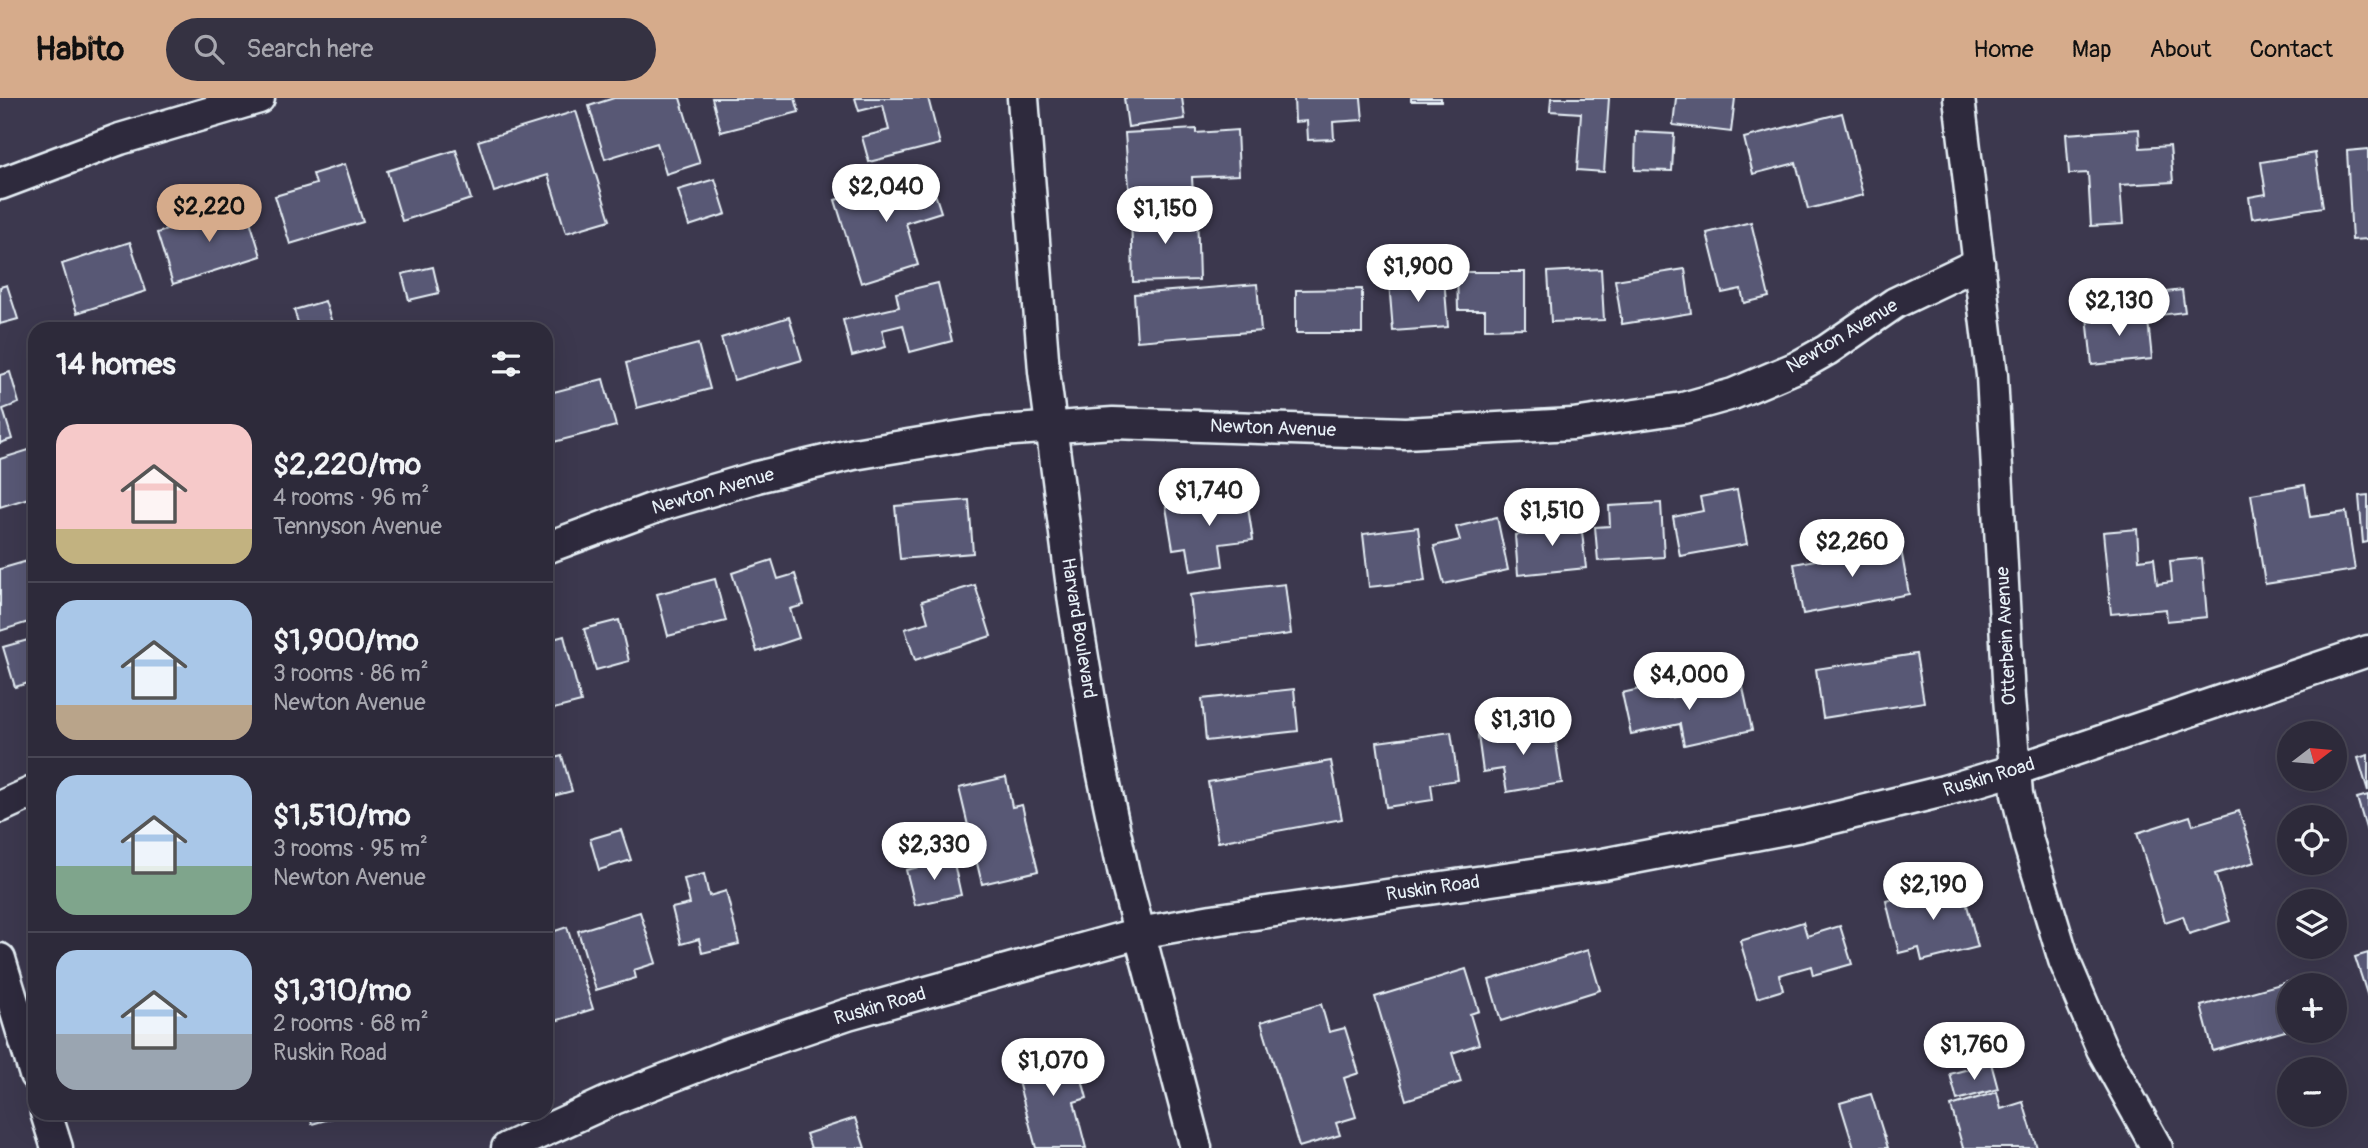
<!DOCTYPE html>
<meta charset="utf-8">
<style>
body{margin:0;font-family:Pangolin,sans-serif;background:#353242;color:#f1f3f6;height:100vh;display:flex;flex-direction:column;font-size:26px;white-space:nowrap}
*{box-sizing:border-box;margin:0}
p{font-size:23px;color:#a7a7af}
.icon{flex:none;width:38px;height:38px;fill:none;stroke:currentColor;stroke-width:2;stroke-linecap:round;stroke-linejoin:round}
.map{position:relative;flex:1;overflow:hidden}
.drawer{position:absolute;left:28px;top:224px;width:525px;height:798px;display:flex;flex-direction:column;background:#2d2a3a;border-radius:21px;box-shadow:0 7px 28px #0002,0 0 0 2px #484654}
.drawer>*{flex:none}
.needle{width:46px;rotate:74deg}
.tools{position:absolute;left:2277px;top:623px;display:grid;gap:14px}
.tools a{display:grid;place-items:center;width:70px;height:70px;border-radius:50%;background:#2d2a3a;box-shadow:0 7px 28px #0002,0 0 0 2px #484654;font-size:35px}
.price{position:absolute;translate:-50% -60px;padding:0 16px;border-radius:24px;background:#fff;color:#222;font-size:23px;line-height:46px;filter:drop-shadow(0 2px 4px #0008)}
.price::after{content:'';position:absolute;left:50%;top:42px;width:21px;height:16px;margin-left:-10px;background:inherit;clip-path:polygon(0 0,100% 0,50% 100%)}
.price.current{background:#d6ab8b;color:#111}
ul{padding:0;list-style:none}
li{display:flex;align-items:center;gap:21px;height:175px;padding:0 28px}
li+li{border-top:2px solid #484654}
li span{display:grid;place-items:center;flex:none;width:196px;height:140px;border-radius:21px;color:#555}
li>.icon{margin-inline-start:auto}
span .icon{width:84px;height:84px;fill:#fffc;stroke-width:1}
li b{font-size:30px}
h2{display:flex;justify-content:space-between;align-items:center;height:84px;padding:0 28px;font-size:30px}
header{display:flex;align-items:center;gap:42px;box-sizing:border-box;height:98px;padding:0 35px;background:#d6ab8b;color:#111}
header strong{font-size:33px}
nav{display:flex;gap:38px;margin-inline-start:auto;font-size:24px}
.search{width:490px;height:63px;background:#353242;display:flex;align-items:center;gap:18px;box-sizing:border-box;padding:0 24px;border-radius:38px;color:#a7a7af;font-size:26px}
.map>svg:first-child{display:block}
</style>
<header>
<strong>Habito</strong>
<div class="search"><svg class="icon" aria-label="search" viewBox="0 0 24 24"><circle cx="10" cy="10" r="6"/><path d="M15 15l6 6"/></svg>Search here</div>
<nav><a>Home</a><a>Map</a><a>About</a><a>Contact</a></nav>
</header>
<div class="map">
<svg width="2368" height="1050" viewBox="0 0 2368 1050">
<rect width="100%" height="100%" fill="#3c384e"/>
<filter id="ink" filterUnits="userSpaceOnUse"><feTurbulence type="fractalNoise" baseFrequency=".0143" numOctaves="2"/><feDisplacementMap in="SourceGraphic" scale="14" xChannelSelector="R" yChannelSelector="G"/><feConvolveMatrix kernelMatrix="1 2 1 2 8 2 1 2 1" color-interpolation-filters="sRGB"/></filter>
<g filter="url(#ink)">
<g fill="#595875" stroke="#e8f1f8" stroke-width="2">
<path d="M614,0H680L700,65L666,76L657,45L605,61L589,8Z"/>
<path d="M712,0H795L799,14L721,34Z"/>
<path d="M855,0H928L940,46L869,64L862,39L889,32L883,7L859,13Z"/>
<path d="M1124,0H1182L1185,21L1128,29Z"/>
<path d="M1294,0H1361L1363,22L1333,24L1334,41L1308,42L1307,23L1295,24Z"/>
<rect x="1411" y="0" width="30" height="3"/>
<path d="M1551,0H1609L1604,74L1577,72L1581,15L1550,13Z"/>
<path d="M1676,0H1735L1731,34L1673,27Z"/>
<path d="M576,13L610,122L566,135L548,77L494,94L478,43Z"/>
<path d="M1842,15L1863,97L1808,111L1796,65L1753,76L1744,40Z"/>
<path d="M1196,31V35L1237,32L1239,77L1192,79L1193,98L1130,102L1125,35Z"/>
<path d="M2139,31L2140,50L2170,48L2173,84L2120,87L2123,126L2091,128L2088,75L2069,76L2066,36Z"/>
<path d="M1636,34L1674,36L1672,73L1635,72Z"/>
<path d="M2368,51V141L2352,142L2347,53Z"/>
<path d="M456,52L471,101L402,123L387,73Z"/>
<path d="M2315,55L2323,109L2252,120L2249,99L2266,96L2261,64Z"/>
<path d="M345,66L363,124L290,146L275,98L316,86L313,76Z"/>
<path d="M928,74L941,114L906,125L918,167L861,185L835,102Z"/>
<path d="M715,81L726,116L689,128L678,92Z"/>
<path d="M245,107L261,158L173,186L157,135Z"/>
<path d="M1197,112L1199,182L1133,184L1131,114Z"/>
<path d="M1751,124L1769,199L1744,205L1741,191L1722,195L1707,135Z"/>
<path d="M130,144L146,193L77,215L62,166Z"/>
<path d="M433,169L439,195L409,202L402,176Z"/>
<path d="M1601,171L1604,222L1551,224L1548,174Z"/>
<path d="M1685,171L1691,215L1622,226L1615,182Z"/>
<path d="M1457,174H1525V230L1485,231V212H1458Z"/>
<path d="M1444,180L1448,229L1393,233L1389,184Z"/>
<path d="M938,185L952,243L910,254L903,227L882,232L886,249L852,258L843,222L899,209L896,195Z"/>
<path d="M1257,186L1261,233L1137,243L1134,196Z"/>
<path d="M7,187L18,221L0,226V189Z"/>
<path d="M1362,191V235H1296V192Z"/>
<path d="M2182,192L2185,214L2152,218L2149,196Z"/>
<path d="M325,203L334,231H300L294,212Z"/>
<path d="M2147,213L2152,261L2092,267L2087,218Z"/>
<path d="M789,219L802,262L734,282L721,240Z"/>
<path d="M234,222L237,231H205Z"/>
<path d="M698,246L710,291L637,310L626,265Z"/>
<path d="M10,274L19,305L3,311L12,341L0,345V277Z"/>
<path d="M603,281L616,328L546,346V296Z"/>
<path d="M35,350V398L0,409V361Z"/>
<path d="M2305,387L2310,419L2346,414L2355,472L2265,486L2251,396Z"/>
<path d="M1737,392L1747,446L1680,458L1673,419L1703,413L1700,399Z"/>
<path d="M1246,396L1253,442L1220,446L1223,468L1191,473L1187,449L1173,451L1166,409Z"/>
<path d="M2368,397V444L2363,445L2359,398Z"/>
<path d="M969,402L973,455L900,461L895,408Z"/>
<path d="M1661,405L1664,459L1598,463L1595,429L1610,428L1609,408Z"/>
<path d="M1580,416L1586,470L1518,477L1515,437L1556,434L1554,418Z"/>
<path d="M1497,419L1508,472L1444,486L1434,448L1460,442L1456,429Z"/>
<path d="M1418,429L1425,483L1369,489L1363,436Z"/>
<path d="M2137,431L2139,462L2154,460L2157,486L2172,484L2170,463L2202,460L2207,519L2167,523L2166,511L2111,516L2103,434Z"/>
<path d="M1900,446L1909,496L1803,516L1794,466Z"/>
<path d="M31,462L35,475V522L0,533V471Z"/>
<path d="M772,462L778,481L795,476L804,507L790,511L799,540L757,554L732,475Z"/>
<path d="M715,481L726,523L668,538L657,496Z"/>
<path d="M1285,486L1291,536L1196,548L1190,497Z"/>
<path d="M975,487L991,538L915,562L905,531L928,524L922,503Z"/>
<path d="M619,522L629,563L596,572L584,531Z"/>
<path d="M564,538L581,604L546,613V543Z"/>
<path d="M35,540V583L15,589L3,549Z"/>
<path d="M1916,556L1924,604L1823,620L1816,571Z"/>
<path d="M1666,585L1669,600L1742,585L1752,632L1684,647L1680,626L1631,636L1622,595Z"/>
<path d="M1294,591L1298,633L1206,643L1202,601Z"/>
<path d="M1553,626L1562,685L1507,694L1503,671L1483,674L1478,637Z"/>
<path d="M1451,634L1458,682L1431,686L1433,702L1386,709L1377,644Z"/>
<path d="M2368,657V693L2358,660Z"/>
<path d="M562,658L572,693L546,700V662Z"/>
<path d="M1331,663L1342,721L1218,744L1208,684Z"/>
<path d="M1006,679L1012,709L1022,707L1038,773L982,786L959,690Z"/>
<path d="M2368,697V737L2357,700Z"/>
<path d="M2239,713L2255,764L2215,776L2230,823L2189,836L2183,818L2165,824L2137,735L2190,718L2193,727Z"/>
<path d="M621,732L631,762L599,772L590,741Z"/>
<path d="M953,761L961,797L915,807L906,772Z"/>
<path d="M704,776L709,798L726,793L739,846L702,855L699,841L681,846L672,810L690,806L684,781Z"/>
<path d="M1961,784L1978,849L1922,863L1919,850L1899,855L1886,803Z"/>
<path d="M640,814L656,865L634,872L636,880L596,892L578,833Z"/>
<path d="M1803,824L1807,838L1840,828L1852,866L1813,877L1811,868L1779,877L1783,892L1757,900L1740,843Z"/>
<path d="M567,829L593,911L546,926V836Z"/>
<path d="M1588,852L1600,892L1501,923L1489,882Z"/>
<path d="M2368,855V899L2355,859Z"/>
<path d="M1466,871L1479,913L1470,916L1479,946L1452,955L1461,984L1406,1002L1375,899Z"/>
<path d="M2299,881L2301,887H2289V932L2213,953L2201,908Z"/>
<path d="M1321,906L1329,934L1345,930L1359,975L1344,980L1356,1019L1336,1025L1340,1037L1299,1049L1261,924Z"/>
<path d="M1073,948L1087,1000L1074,1004L1086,1050H1036L1013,965Z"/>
<path d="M1991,965L1998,991L1957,1002L1950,976Z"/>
<path d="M1997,994L2001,1011L2023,1004L2037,1050H1963L1951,1008Z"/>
<path d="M1871,996L1888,1050H1854L1840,1005Z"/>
<path d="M309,1015H350L312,1026Z"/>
<path d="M855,1020L865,1050H811L806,1036Z"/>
</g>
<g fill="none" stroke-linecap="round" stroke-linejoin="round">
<g stroke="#e8f1f8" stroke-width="35">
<g id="minor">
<path d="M1023,0L1044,273L1074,505L1100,663L1124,776L1196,1050"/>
<path d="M1959,0L1992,277L2009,600L2017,696L2028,743L2064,862L2102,951L2157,1050"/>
<path d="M0,86L120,41L259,0"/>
<path d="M546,450L662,407L757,379L854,356L987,334L1113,325L1405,335L1573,326L1683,310L1733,296L1797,269L1827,252L1895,205L1979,165"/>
<path d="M0,709L35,693"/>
<path d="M0,861L35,977"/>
<path d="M46,1015L57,1050"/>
<path d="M507,1050L614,1001L727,957L848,916L1139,835L1212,822L1603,766L1801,728L1944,693L2015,672L2368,553"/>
</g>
</g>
<use href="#minor" stroke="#2f2a3d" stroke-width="30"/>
</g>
</g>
<g text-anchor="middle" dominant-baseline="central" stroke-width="5" stroke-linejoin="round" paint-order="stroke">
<g font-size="19" fill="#e8f1f8" stroke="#2f2a3d">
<text transform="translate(1842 238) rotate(-31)">Newton Avenue</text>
<text transform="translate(1273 330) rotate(2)">Newton Avenue</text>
<text transform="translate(713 393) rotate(-16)">Newton Avenue</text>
<text transform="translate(1079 530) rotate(81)">Harvard Boulevard</text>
<text transform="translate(2006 538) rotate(-93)">Otterbein Avenue</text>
<text transform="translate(1989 679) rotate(-17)">Ruskin Road</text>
<text transform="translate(1433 790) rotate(-8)">Ruskin Road</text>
<text transform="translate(880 908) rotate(-16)">Ruskin Road</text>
</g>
</g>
</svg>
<div class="tools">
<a><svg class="needle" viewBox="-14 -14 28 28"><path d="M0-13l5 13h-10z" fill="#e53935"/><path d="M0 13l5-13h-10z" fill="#a7a7af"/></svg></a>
<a><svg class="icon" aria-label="locate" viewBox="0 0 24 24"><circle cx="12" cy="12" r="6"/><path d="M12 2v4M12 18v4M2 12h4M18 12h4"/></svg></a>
<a><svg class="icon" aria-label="layers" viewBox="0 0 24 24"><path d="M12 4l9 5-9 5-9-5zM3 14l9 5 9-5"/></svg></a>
<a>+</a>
<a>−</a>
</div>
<b class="price" style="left:886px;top:126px">$2,040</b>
<b class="price current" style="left:209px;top:146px">$2,220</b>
<b class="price" style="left:1165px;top:148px">$1,150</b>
<b class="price" style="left:1418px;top:206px">$1,900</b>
<b class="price" style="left:2119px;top:240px">$2,130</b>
<b class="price" style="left:1209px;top:430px">$1,740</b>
<b class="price" style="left:1552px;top:450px">$1,510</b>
<b class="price" style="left:1852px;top:481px">$2,260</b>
<b class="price" style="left:1689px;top:614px">$4,000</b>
<b class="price" style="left:1523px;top:659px">$1,310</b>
<b class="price" style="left:934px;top:784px">$2,330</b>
<b class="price" style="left:1933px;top:824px">$2,190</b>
<b class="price" style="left:1974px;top:984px">$1,760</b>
<b class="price" style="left:1053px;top:1000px">$1,070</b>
<section class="drawer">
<h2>14 homes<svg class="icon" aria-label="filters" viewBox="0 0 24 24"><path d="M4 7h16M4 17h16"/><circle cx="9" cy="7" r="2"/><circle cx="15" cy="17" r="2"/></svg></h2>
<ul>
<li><span style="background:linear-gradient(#f6c9c9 75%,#c2b280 0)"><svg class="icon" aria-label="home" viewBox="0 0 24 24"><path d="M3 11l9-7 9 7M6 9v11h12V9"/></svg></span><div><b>$2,220/mo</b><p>4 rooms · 96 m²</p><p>Tennyson Avenue</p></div></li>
<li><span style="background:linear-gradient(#a9c7e8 75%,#b9a48a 0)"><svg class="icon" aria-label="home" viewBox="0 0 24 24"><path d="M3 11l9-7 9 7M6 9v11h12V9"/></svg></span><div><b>$1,900/mo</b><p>3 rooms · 86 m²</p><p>Newton Avenue</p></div></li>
<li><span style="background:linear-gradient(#a9c7e8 65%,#7fa58c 0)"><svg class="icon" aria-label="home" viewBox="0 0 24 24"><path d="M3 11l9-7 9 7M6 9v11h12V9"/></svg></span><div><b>$1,510/mo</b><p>3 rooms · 95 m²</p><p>Newton Avenue</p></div></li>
<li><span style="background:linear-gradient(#a9c7e8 60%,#9aa5b1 0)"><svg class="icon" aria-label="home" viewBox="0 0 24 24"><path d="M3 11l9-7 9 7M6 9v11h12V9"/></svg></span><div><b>$1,310/mo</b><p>2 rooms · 68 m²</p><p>Ruskin Road</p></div></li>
</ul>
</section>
</div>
